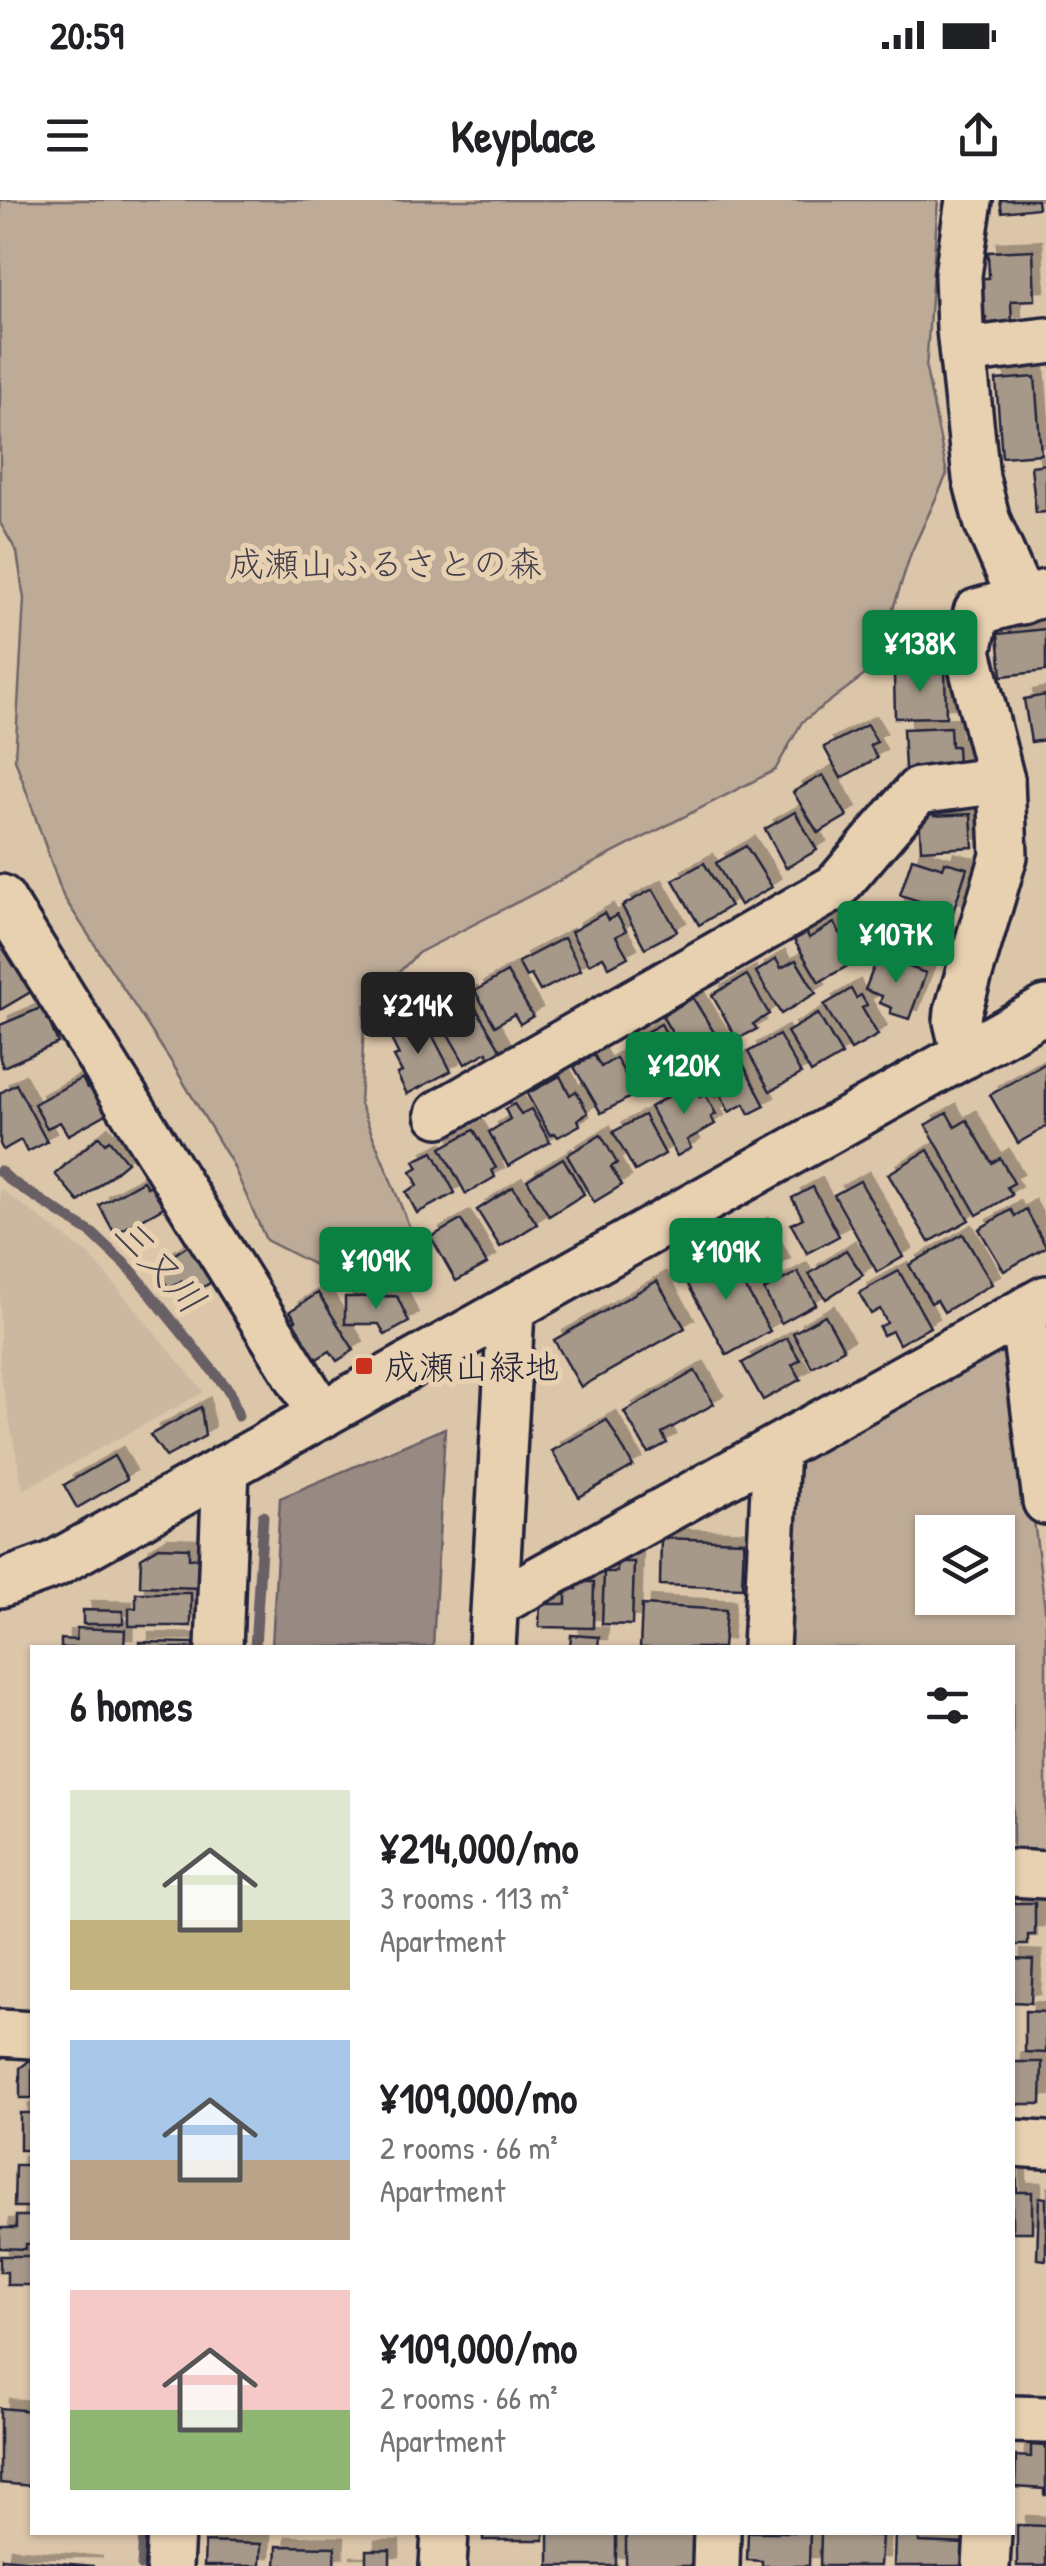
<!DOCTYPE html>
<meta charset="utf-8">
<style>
body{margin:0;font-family:"Patrick Hand","Klee One",sans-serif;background:#f2f2f2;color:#202124;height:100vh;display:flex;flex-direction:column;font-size:38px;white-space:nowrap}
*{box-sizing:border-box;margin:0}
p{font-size:32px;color:#757577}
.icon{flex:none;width:55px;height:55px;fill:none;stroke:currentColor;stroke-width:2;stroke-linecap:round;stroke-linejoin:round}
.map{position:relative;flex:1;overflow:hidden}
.panel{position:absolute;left:30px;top:1445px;width:985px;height:890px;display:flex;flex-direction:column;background:#fff;border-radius:0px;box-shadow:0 2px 8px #0004}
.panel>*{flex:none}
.buttons{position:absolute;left:915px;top:1315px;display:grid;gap:20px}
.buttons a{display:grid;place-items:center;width:100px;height:100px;border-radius:0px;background:#fff;box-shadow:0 2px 8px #0004;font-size:50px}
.price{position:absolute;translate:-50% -85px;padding:0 22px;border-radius:10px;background:#0b8043;color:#fff;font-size:32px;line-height:65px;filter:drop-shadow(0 2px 5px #0008)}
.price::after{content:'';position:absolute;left:50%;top:60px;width:30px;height:22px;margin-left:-15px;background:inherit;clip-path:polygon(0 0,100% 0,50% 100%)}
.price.current{background:#222;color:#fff}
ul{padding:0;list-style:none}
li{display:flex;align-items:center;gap:30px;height:250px;padding:0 40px}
li span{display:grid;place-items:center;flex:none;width:280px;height:200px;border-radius:0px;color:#555}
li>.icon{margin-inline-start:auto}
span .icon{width:120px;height:120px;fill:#fffc;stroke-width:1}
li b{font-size:42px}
h2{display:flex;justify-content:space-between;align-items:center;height:120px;padding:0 40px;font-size:42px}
.status{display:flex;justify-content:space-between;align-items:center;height:70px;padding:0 50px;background:#fff;direction:ltr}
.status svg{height:28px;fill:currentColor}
header{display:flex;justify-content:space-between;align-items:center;height:130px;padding:0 40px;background:#fff;font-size:45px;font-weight:800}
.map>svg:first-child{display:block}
</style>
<div class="status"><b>20:59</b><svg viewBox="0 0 49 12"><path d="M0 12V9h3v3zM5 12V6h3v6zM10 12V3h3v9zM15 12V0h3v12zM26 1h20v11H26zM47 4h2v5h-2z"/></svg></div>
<header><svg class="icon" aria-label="menu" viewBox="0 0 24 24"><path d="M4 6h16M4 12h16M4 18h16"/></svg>Keyplace<svg class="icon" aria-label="share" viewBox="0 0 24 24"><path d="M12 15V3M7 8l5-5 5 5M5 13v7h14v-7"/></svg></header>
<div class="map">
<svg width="1046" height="2366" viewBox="0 0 1046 2366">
<defs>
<filter id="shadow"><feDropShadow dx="9" dy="-9" stdDeviation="0" flood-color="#0004"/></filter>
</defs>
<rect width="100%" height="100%" fill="#dcc6aa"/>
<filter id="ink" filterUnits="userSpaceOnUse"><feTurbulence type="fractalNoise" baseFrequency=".01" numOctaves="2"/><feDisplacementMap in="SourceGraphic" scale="20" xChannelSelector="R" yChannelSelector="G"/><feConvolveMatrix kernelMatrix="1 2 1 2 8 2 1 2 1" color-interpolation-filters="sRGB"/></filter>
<g filter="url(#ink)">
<path fill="#ccb8a0" d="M0,988L91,1056L204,1192L23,1290L0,1173Z"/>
<g fill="#bdab97" stroke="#706669" stroke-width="2.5" fill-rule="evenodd">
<path d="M0,0H938L926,169L947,274L911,353L874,468L802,522L775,570L418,753L365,806L360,904L426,1068L315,1065L266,1040L232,963L172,863L63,696L15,559L24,399L17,352L0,323Z"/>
<path d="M995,1144L1013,1150L1046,1417V1655L1013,1653L1012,1448H785L799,1254ZM932,1332H998V1398H932Z"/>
</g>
<path fill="#988982" stroke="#696066" stroke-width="2.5" d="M445,1228L433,1447H272L280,1298Z"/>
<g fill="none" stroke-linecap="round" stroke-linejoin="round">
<g stroke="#696066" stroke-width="11">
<path d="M0,971L11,981L93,1034L131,1070L230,1192L238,1216"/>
<path d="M255,1448L263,1316"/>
<path d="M142,2366L144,2332"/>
</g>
</g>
<g fill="#a7998a" stroke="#22223b" stroke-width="2.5" filter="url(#shadow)">
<path d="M1000,0H1037L1038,8L1002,12Z"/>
<path d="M1033,50L1035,100L1011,101L1012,125L987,126L986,117H983L981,78H989L988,52Z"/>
<path d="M1035,177L1041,254L1002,257L996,180Z"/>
<path d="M1046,264V312L1036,313L1031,266Z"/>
<path d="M1046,429V471L1002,476L998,434Z"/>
<path d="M945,472L946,517L895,518L894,474Z"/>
<path d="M1046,495V540L1031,542L1024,499Z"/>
<path d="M867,525L877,542L870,545L877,558L841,578L824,547Z"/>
<path d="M950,527L951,546H957L958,566L905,569L903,529Z"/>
<path d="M823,575L847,616L818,633L793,592Z"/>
<path d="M795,612L817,650L786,668L765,629Z"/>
<path d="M919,612H934V616L971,614L973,647L921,650Z"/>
<path d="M746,646L772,687L740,705L716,663Z"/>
<path d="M912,658L943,668L945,662L967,668L953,712L900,695Z"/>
<path d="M704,663L730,706L699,725L673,680Z"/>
<path d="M653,689L677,731L645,748L622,706Z"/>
<path d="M896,709L941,726L928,761L883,743Z"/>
<path d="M604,713L608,720L617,715L626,731L616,736L628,757L609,767L603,757L589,764L571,732Z"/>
<path d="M834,723L854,756L848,759L851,764L819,782L794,740L807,733L809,738Z"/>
<path d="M0,731L39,787L0,810Z"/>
<path d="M564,738L581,770L540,791L531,775L526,777L518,762Z"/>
<path d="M878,756L926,773L909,819L890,813L892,808L880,803L882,796L865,790Z"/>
<path d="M776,759L781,768L796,760L816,793L781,814L756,772Z"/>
<path d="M507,772L533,816L520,824L514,814L495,826L475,791Z"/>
<path d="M747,775L769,814L753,824L757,829L737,839L712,795Z"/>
<path d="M851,789L856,798L861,795L867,805L862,808L878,835L851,850L824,805Z"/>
<path d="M468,795L502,852L491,859L487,852L465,864L436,813Z"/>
<path d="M693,798L723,847L699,860L695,855L688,860L662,816Z"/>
<path d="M43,807L58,843L3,867L0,859V825Z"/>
<path d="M818,814L842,855L811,873L787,832Z"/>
<path d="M424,819L451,871L407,894L397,874L402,872L394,857L399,855L390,837Z"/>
<path d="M661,824L681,862L667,869L670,874L649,884L637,860L629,864L624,853L630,850L627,842Z"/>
<path d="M779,835L801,874L770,891L748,852Z"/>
<path d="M594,855L601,867L616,858L636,894L601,913L574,867Z"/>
<path d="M741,860L765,906L749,914L744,904L729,912L720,893L715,896L706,878Z"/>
<path d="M1046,863V927L1018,943L990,895Z"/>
<path d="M560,876L570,895L576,891L588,913L578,919L580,925L558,937L555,933L550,935L527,894Z"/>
<path d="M82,878L87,888L95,884L110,912L68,935L60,922L47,928L34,904Z"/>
<path d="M692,883L700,897L705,894L716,914L711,917L715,924L687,940L691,948L677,956L650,907Z"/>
<path d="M16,884L47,942L27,952L21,940L3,950L0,944V893Z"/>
<path d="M514,904L521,914L531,909L550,942L508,966L489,932L510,919L505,909Z"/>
<path d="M947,913L955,927L967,920L992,963L1000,958L1014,983L1007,987L1012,995L977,1015L926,925Z"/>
<path d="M644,915L665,954L635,971L613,932Z"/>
<path d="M474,930L496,968L492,970L495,977L466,994L441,948Z"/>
<path d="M601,935L617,963L611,967L622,985L594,1002L567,955Z"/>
<path d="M99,936L105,943L109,940L127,962L79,1002L55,974Z"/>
<path d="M928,950L969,1020L929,1042L888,974Z"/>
<path d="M433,952L455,993L417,1013L406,992L418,985L411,972L418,968L414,961Z"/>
<path d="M563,958L584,994L549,1016L527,980Z"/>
<path d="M143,981L147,987L158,981L171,1003L115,1034L99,1005Z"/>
<path d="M860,981L903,1057L877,1072L834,995Z"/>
<path d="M513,987L537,1024L500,1047L477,1010Z"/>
<path d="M813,987L839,1036L807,1053L791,1024L803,1018L792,998Z"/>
<path d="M1026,1009L1046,1047L1004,1071L979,1029L1011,1010L1015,1016Z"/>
<path d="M461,1020L487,1064L456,1081L431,1037Z"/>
<path d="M759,1027L781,1067L756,1081L733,1041Z"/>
<path d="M963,1034L992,1084L944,1112L937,1100L931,1103L909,1065Z"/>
<path d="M192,1043L216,1079L190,1096L181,1081L169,1089L155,1067Z"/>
<path d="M724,1050L770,1131L727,1155L682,1074Z"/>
<path d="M846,1050L863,1075L826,1099L809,1074Z"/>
<path d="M899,1071L930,1127L899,1144L892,1131L883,1135L879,1127L887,1123L880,1109L871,1114L859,1093Z"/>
<path d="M798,1072L816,1104L781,1123L764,1090Z"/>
<path d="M657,1081L685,1128L581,1187L554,1140Z"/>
<path d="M318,1093L354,1150L337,1161L330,1151L310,1163L287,1126L296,1120L290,1111Z"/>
<path d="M397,1096L409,1122L385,1135L379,1124H345V1097Z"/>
<path d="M825,1115L844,1149L812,1167L793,1133Z"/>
<path d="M787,1138L800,1160L792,1165L801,1179L763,1200L742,1163Z"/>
<path d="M695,1171L714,1204L662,1233L667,1243L648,1253L624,1212Z"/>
<path d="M201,1207L205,1236L166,1257L150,1235Z"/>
<path d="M607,1220L633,1266L579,1297L552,1251Z"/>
<path d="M114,1256L127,1279L77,1308L64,1285Z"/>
<path d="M661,1338L744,1341L742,1388L660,1385Z"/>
<path d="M159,1347L189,1348V1359L201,1358L200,1388L140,1386L141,1358Z"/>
<path d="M617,1362H634L632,1425L602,1424L604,1372H617Z"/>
<path d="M577,1382H594L593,1428L539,1427L540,1404H566V1389H577Z"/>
<path d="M136,1393H191V1426H129V1408H136Z"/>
<path d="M642,1405L726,1410L723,1448H640Z"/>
<path d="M83,1410L123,1411V1424H83Z"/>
<path d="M77,1428L125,1430L124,1448H61V1439L76,1440Z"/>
<path d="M571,1435L599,1437L598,1448H570Z"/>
<path d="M140,1442L194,1443V1448H140Z"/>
<path d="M1012,1696L1014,1703H1035V1735H1028V1745H1012Z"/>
<path d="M1012,1759L1033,1760L1031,1803L1012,1802Z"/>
<path d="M1025,1811L1046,1812V1853L1025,1852Z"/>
<path d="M30,1860H32V1898H20V1868Z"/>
<path d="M1012,1862H1042L1041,1904H1012Z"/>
<rect x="20" y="1913" width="12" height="37"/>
<path d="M15,1965H32V2007H14Z"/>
<path d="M1012,1971H1017V1992H1032V2032H1012Z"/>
<path d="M1039,1997L1046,1998V2060L1037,2059Z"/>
<path d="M16,2016H32V2044H26V2049L0,2048V2028H16Z"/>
<path d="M0,2056H32V2085H7V2072H0Z"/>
<path d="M0,2208L32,2211V2286L0,2283Z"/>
<path d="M1031,2245L1046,2246V2295H1044V2289L1015,2287L1016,2256L1031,2257Z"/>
<path d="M1017,2325L1046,2326V2366H1017Z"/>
<rect x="483" y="2332" width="61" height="8"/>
<rect x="549" y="2332" width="67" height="34"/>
<rect x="626" y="2332" width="67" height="34"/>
<path d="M748,2332H810L809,2366H762V2361L747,2360Z"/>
<path d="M821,2332L882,2336L880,2366H820Z"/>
<path d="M895,2332L919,2333V2342L967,2344V2366H894Z"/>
<path d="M205,2342L261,2344L260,2366H204Z"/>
<path d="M277,2346L335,2347L334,2366H276Z"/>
<path d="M366,2350H390V2366H341H366Z"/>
<path d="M2,2358L94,2366H1Z"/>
</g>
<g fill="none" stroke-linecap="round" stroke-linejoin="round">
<g stroke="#22223b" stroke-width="52">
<g id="minor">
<path d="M969,0L958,75L960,129L976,278L987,321L1022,401"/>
<path d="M964,151L1046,141"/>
<path d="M1,698L322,1215"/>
<path d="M965,855L957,821L958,811L1004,656L1001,580L968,451L977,412L1046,393"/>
<path d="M439,914L836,687L918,591L1001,580"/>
<path d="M1023,1113L1046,1301"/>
<path d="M0,1384L53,1365L1046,809"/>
<path d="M495,1404L1046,1099"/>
<path d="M219,1448L226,1268"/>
<path d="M492,1448L511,1111"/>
<path d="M766,1448L776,1249"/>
<path d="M1012,1673L1046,1675"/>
<path d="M0,1833L32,1835"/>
<path d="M1012,1943L1046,1945"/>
<path d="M1012,2219L1046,2220"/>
<path d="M169,2366L171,2332"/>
<path d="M443,2366L445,2332"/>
<path d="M716,2366L717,2332"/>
<path d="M986,2366L988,2332"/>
</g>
</g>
<use href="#minor" stroke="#e8d1b1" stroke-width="45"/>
</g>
</g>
<rect fill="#c8321e" stroke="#e8d1b1" stroke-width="4" x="354" y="1156" width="20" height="20" rx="5"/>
<g text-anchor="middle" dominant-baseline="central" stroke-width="10" stroke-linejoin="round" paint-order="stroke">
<g font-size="35" fill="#413d4d" stroke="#e8d1b1">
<text x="386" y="363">成瀬山ふるさとの森</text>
</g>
<g font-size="35" fill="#22223b" stroke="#e8d1b1" text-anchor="start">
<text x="384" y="1166">成瀬山緑地</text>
</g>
<g font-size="38" font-style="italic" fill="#454150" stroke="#e8d1b1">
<text transform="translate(160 1065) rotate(47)">三又川</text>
</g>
</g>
</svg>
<div class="buttons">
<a><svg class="icon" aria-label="layers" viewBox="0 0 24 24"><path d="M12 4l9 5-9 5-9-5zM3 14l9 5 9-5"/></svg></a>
</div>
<b class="price" style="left:920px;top:495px">¥138K</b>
<b class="price" style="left:896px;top:786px">¥107K</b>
<b class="price current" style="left:418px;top:857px">¥214K</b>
<b class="price" style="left:684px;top:917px">¥120K</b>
<b class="price" style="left:726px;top:1103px">¥109K</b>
<b class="price" style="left:376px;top:1112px">¥109K</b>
<section class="panel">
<h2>6 homes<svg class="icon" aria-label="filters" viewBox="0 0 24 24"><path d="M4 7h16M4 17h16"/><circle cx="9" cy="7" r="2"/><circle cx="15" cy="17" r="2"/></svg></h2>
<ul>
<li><span style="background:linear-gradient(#dfe7d0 65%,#c2b280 0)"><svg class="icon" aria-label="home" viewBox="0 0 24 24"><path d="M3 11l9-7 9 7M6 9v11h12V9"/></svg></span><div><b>¥214,000/mo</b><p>3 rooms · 113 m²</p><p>Apartment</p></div></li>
<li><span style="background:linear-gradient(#a9c7e8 60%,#b9a48a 0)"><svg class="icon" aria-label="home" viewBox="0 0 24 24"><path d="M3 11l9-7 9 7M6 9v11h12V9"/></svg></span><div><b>¥109,000/mo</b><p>2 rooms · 66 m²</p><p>Apartment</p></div></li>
<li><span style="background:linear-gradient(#f6c9c9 60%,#8fb573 0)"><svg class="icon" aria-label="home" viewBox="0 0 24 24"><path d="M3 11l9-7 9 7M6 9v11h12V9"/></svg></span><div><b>¥109,000/mo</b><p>2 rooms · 66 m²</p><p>Apartment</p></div></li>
</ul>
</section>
</div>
